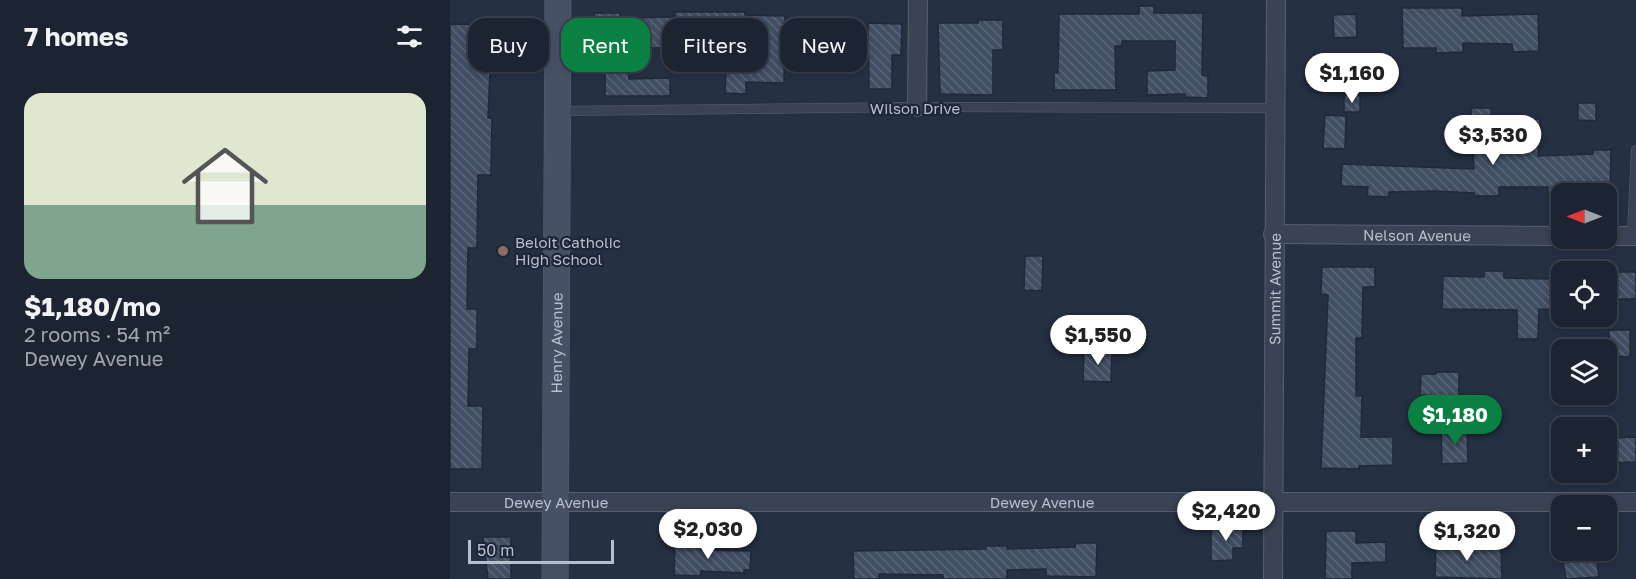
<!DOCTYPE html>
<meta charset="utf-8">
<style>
body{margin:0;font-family:"Golos Text",sans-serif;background:#29303e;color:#f1f3f6;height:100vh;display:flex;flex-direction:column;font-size:22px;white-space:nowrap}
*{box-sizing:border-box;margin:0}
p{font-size:20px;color:#a0a4ac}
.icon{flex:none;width:33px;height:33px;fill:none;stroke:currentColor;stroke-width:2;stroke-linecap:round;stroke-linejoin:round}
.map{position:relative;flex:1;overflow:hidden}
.drawer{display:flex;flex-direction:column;background:#1c2432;width:450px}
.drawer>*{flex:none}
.guide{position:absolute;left:18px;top:18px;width:570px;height:54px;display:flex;gap:12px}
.needle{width:39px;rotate:270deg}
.controls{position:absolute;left:1101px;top:183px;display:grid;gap:12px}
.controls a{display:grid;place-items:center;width:66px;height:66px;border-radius:12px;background:#1c2432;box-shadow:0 3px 9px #0003,0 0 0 2px #3a414d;font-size:30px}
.scale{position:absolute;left:18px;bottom:15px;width:146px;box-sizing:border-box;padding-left:6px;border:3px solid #b7becd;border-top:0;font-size:16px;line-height:21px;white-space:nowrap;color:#b7becd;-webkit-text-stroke:4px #1e2738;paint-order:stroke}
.price{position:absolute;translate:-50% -51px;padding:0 14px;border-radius:21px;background:#fff;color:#222;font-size:20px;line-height:39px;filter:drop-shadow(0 2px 3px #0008)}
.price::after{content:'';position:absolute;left:50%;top:36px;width:18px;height:14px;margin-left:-9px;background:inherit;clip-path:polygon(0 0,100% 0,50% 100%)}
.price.active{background:#0b8043;color:#fff}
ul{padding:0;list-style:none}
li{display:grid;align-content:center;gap:12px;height:318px;padding:0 24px}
li span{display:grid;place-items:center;height:186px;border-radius:18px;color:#555}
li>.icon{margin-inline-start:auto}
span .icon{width:108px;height:108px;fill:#fffc;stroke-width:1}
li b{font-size:26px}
h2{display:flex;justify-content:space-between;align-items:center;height:72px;padding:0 24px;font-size:26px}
.chip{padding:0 21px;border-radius:18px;background:#1c2432;box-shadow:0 3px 9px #0003,0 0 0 2px #3a414d;font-size:21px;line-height:54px}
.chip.active{background:#0b8043;color:#fff}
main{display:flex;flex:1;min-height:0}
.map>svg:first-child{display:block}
</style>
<main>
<section class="drawer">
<h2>7 homes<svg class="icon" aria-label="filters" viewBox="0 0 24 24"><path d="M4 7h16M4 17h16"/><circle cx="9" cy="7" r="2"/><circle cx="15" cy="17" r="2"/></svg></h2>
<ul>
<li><span style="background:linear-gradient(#dfe7d0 60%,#7fa58c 0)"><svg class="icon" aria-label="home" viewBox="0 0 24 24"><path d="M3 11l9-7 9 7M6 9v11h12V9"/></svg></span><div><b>$1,180/mo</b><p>2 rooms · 54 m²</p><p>Dewey Avenue</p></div></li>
</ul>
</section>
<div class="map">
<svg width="1186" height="579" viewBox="0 0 1186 579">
<defs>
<pattern id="building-back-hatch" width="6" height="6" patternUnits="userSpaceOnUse" patternTransform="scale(1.5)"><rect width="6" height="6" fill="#414e63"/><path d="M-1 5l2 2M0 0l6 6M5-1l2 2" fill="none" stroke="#5a6678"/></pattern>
</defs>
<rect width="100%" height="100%" fill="#253043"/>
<g fill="url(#building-back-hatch)" stroke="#20293a" stroke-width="1.5">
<path d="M689,6H704V13H753L752,75L758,76V98L735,97V94L697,95V71L725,70V41H672V46H665L666,90H604V73H608L609,14H689Z"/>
<path d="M952,8H1012V16L1088,14L1089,51L1063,52L1062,44L1013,43V52L986,53V48H953Z"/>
<path d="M225,12H295V15L335,16L334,83L296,82V94L275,93L276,71L232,72L231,47L179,49V79L220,78V96H155V59H143L144,13H170V18L225,17Z"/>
<path d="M906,14L907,37L884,38L883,15Z"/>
<path d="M528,20H553V50H543V95L490,94L488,23H528Z"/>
<path d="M418,23L452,24L451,55H442V89H419Z"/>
<path d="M0,24L42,25L38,118H42L41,175H28L27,248H18L17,309H27V349H19L18,406H33L32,469H0Z"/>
<rect x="894" y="95" width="16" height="17"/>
<path d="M1128,103H1146V121L1128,120Z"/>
<path d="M1021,108H1041V118L1090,119L1088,156L1143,154V150H1161L1160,194H1098V187H1049V196H1024V193L986,191L939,192V197L917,196L918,187L891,186L892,164L1024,169Z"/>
<path d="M875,115L896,116L895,149L873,148Z"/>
<path d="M575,256H593L592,291L574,290Z"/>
<path d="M872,267H925V287H913L912,338H906V396H912L911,437H943V465L909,466V469L871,468L878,295L871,294Z"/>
<path d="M1034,271H1054V278L1103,279L1102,310L1089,309L1088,339H1067V310L992,309L993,276L1034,277Z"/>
<path d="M1163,272H1186V299H1164Z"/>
<path d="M1159,330H1180V357L1159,356Z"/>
<path d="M634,350L662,351L661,382L633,381Z"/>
<path d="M986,372H1009V397L970,395L971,374H986Z"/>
<path d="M1017,428L1018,463L992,464L991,429Z"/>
<path d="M1186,437V462L1158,463L1157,438Z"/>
<path d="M793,525V548H783V560L761,561V526Z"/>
<path d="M876,531H906V543L936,542V562L902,563V579H875Z"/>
<path d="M33,537H61V579H38Z"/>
<path d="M225,541L252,542L251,550L301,551L300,570H294V573L251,571L250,576L224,575Z"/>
<path d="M986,542H1011V548H1051L1052,579L985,577Z"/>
<path d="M626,543H647L646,577L596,576V569L557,570V579H493V575L429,574V579H404L403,551L536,549V546H557V549L625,547Z"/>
<path d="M1111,550H1145L1149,577L1116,579Z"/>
</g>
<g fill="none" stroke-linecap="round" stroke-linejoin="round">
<g stroke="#586070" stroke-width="10">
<g id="lane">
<path d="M110,111L467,107L824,108"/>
<path d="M1182,236L1186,150"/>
</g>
</g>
<g stroke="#586070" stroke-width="20">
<g id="street">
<path d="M467,107L468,0"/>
<path id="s1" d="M823,234L1112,236"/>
<path d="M1156,236H1186"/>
<path id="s2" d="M0,502H1186"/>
<path id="s3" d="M823,579L826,0"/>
</g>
</g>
<g stroke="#586070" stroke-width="27">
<g id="secondary">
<path id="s4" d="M105,579L108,0"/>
</g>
</g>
<use href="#lane" stroke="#3a4353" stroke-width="9"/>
<use href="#street" stroke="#3a4353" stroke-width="18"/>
<use href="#secondary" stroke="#475166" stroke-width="26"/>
</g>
<circle fill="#8d6e63" stroke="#1e2738" stroke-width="2" cx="53" cy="251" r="6"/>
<g text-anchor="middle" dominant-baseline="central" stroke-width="4.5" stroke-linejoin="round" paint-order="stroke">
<g font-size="15" fill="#b7becd" stroke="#1e2738">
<text x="465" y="108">Wilson Drive</text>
<text stroke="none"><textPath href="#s1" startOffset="144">Nelson Avenue</textPath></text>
<text stroke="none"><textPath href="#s3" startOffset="290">Summit Avenue</textPath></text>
<text stroke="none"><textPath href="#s4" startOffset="236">Henry Avenue</textPath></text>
<text stroke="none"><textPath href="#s2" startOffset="592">Dewey Avenue</textPath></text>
<text stroke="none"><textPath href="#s2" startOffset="106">Dewey Avenue</textPath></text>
</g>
<g font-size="15" fill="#b7becd" stroke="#1e2738" text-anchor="start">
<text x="65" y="242">Beloit Catholic<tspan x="65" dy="17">High School</tspan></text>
</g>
</g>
</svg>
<div class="controls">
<a><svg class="needle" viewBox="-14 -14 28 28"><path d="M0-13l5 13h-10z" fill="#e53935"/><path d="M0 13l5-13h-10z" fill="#a0a4ac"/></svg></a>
<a><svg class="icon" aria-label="locate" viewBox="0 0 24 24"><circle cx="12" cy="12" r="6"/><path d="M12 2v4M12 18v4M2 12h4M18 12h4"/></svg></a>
<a><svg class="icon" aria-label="layers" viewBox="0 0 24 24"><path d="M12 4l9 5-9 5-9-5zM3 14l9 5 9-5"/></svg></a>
<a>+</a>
<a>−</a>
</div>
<div class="scale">50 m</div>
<b class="price" style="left:902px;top:104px">$1,160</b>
<b class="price" style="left:1043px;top:166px">$3,530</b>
<b class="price" style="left:648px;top:366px">$1,550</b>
<b class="price active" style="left:1005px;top:446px">$1,180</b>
<b class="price" style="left:776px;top:542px">$2,420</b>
<b class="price" style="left:258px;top:560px">$2,030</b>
<b class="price" style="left:1017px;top:562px">$1,320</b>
<div class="guide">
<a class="chip">Buy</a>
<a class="chip active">Rent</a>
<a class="chip">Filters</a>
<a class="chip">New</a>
</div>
</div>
</main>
